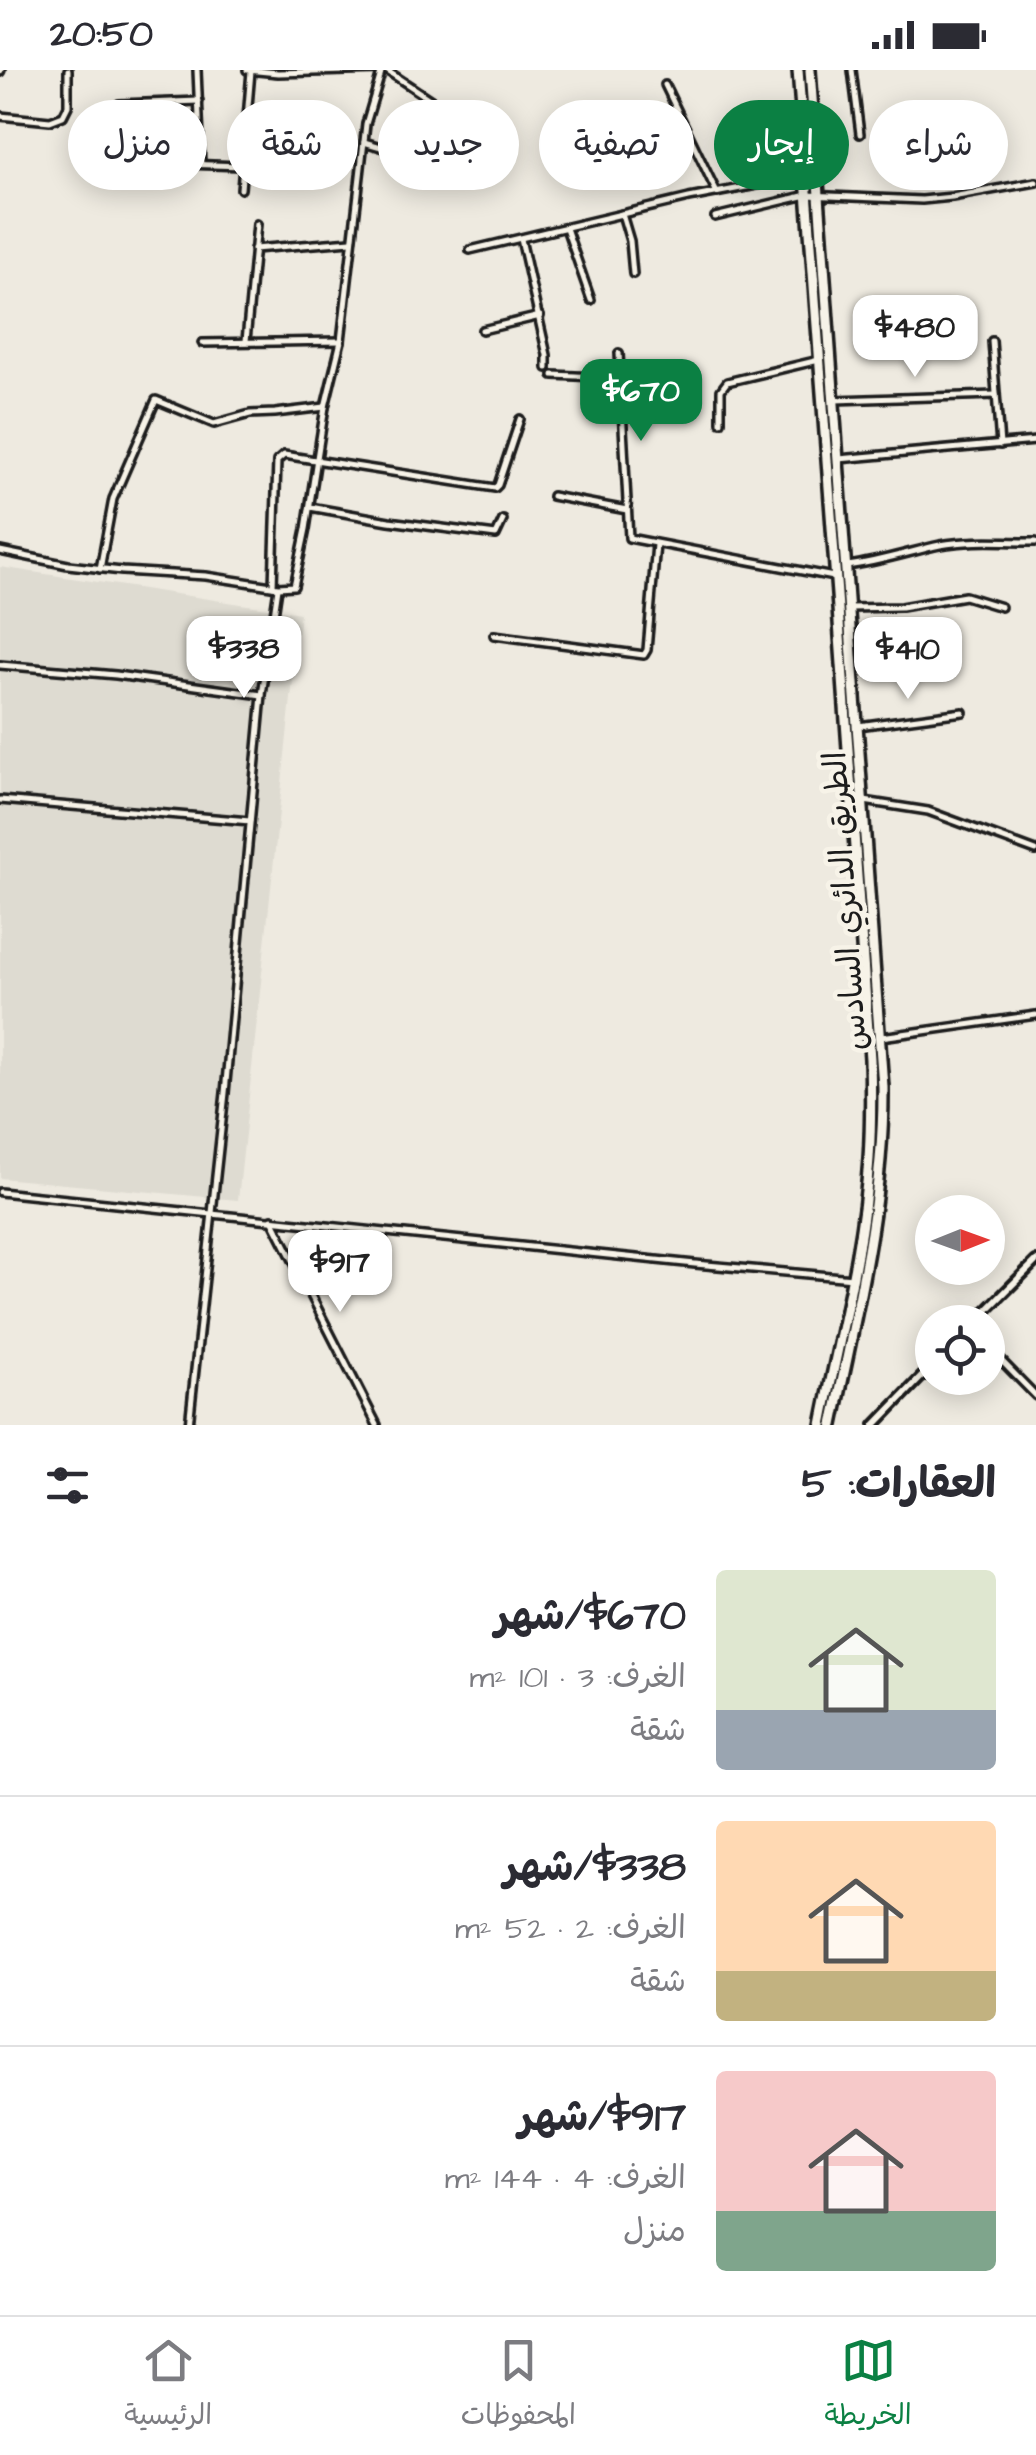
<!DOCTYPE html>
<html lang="ar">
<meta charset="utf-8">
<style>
body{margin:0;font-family:"Architects Daughter","Playpen Sans Arabic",sans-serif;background:#f7f7f7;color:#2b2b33;direction:rtl;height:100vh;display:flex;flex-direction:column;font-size:38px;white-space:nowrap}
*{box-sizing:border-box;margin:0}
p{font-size:32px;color:#7c7c81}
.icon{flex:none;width:55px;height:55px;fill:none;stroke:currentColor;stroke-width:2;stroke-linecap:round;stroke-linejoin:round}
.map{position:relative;height:1355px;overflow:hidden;direction:ltr}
.details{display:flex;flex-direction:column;background:#fff;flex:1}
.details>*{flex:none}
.hud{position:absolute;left:30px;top:30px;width:978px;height:90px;direction:rtl;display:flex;gap:20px}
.needle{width:65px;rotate:89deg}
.controls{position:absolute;left:915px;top:1125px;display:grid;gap:20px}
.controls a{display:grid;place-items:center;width:90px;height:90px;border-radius:50%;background:#fff;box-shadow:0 5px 25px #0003;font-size:50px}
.price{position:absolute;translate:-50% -85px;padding:0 22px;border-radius:20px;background:#fff;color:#222;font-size:32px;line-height:65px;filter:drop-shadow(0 2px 5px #0008)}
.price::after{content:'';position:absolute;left:50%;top:60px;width:30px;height:22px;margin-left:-15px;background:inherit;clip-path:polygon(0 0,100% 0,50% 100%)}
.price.active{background:#0b8043;color:#fff}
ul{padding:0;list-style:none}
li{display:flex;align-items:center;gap:30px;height:250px;padding:0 40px}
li+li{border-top:2px solid #e1e1e2}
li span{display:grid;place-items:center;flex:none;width:280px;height:200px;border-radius:10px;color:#555}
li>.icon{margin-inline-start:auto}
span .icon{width:120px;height:120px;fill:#fffc;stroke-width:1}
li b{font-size:42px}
h2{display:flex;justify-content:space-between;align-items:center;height:120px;padding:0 40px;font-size:42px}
.pill{padding:0 35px;border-radius:45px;background:#fff;box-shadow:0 5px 25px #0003;font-size:35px;line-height:90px}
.pill.active{background:#0b8043;color:#fff}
.status{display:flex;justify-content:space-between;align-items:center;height:70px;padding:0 50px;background:#fff;direction:ltr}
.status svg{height:28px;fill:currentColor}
.dock{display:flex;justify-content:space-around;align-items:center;height:140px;border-top:2px solid #e1e1e2;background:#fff;font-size:28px;color:#7c7c81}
.dock a{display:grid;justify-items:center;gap:5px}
.dock .active{color:#0b8043}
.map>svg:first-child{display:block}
</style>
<div class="status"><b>20:50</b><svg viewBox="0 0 49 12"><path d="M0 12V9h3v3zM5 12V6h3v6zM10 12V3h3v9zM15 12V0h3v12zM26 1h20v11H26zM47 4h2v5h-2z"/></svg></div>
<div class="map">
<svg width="1036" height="1355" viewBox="0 0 1036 1355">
<rect width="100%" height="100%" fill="#eeeae0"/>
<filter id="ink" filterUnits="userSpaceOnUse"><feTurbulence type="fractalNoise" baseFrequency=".01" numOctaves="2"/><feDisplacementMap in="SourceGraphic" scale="20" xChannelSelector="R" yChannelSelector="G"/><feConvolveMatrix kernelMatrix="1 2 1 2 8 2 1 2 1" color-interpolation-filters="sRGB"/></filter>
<g filter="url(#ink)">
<path fill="#dedbd1" d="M0,497L300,543L238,1130L0,1108Z"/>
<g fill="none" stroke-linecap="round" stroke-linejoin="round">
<g stroke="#1c1c1c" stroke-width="12">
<g id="street">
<path d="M197,0L201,94"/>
<path d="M386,0L473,58L476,57L481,43"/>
<path d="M852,0L860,64"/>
<path d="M0,2L1,0"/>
<path d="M665,15L717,123"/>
<path d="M199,31L119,34L122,92L243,96"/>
<path d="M0,46L50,51L63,46L68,36V0"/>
<path d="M364,72L476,105"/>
<path d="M241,119L251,1"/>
<path d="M622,144L630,171L633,204"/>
<path d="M715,147L807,125L922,130L952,127L1036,112"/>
<path d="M566,158L591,230"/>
<path d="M521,169L547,285V298"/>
<path d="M254,179L351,171"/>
<path d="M470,180L689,128L804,106"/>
<path d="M482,260L540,246"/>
<path d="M246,271L257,154"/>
<path d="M992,271L1000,375"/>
<path d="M202,273L341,271"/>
<path d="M619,283L629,468L834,507"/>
<path d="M553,305L620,308"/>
<path d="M834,330L996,325"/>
<path d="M721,352V320L727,312L819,290"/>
<path d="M839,389L1036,371"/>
<path d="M552,426L627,440"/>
<path d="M310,437L389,451L496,465L503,450"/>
<path d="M0,481L68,495L122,501L206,506L278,517L294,516L306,459L325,337L341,271L366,54L382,0L278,3L247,0"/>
<path d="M847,496C879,492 909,482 940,475C971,469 1005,472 1036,472"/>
<path d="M100,499L113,429L156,330L214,354L250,344L275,343L325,337"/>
<path d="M273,516L277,391L284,385L309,389L495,418L498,415L520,349"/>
<path d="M849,538L901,537L965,526L1001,537"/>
<path d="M494,565L644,585L647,580L656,474"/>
<path d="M0,595L116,605L262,625"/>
<path d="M858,656L963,642"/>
<path d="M0,730L250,751"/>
<path d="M864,731L928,741L1036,781"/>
<path d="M881,967L1036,945"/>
<path d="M0,1122L695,1194L853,1208"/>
<path d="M272,1149L377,1355"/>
<path d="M988,1277L1036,1326"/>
<path d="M189,1355L225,1023L262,625L278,518"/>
</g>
</g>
<g stroke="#1c1c1c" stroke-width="14">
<g id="secondary">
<path d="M975,1252L1036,1191"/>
<path d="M875,1355L932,1296"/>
</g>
</g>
<g stroke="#1c1c1c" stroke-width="16">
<g id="highway">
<path d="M798,0C822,330 848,659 870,989C871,1022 871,1056 869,1089C863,1179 839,1267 822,1355"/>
<path d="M810,0L883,1017C884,1132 856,1243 833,1355"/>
</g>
</g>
<use href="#street" stroke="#f7f3e8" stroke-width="5"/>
<use href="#secondary" stroke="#f7f3e8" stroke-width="6"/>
<use href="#highway" stroke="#f7f3e8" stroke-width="9"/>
</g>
</g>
<g text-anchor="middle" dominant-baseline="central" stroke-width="9" stroke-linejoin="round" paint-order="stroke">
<g font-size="32" fill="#1c1c1c" stroke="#f7f3e8">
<text transform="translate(846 831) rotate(-94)">الطريق الدائري السادس</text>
</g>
</g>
</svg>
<div class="controls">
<a><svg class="needle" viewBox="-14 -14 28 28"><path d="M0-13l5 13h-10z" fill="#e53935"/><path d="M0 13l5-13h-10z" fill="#7c7c81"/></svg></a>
<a><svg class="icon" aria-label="locate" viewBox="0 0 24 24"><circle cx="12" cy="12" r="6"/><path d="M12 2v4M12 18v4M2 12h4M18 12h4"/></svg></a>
</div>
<b class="price" style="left:915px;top:310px">$480</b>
<b class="price active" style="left:641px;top:374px">$670</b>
<b class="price" style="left:244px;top:631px">$338</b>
<b class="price" style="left:908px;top:632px">$410</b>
<b class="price" style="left:340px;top:1245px">$917</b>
<div class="hud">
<a class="pill">شراء</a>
<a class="pill active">إيجار</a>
<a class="pill">تصفية</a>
<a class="pill">جديد</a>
<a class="pill">شقة</a>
<a class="pill">منزل</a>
</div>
</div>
<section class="details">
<h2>العقارات: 5<svg class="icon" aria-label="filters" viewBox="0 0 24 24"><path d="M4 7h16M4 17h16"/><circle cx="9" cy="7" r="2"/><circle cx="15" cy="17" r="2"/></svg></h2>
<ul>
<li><span style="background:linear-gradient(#dfe7d0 70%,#9aa5b1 0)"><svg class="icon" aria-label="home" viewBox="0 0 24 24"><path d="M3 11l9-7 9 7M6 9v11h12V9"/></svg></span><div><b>$670/شهر</b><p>الغرف: 3 · 101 m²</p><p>شقة</p></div></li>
<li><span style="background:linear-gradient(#ffd9b3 75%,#c2b280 0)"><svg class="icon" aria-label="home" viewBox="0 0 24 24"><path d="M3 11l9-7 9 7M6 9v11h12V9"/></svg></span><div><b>$338/شهر</b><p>الغرف: 2 · 52 m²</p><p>شقة</p></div></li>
<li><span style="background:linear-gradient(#f6c9c9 70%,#7fa58c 0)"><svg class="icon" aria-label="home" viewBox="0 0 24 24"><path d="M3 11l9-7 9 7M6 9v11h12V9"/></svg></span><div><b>$917/شهر</b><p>الغرف: 4 · 144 m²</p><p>منزل</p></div></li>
</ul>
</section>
<nav class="dock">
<a class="active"><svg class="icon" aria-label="map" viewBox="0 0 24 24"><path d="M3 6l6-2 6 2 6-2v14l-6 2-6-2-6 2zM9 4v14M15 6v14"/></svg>الخريطة</a>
<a><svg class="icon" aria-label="saved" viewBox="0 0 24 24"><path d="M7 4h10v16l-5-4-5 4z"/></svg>المحفوظات</a>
<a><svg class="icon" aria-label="home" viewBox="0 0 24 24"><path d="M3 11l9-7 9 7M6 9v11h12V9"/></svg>الرئيسية</a>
</nav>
